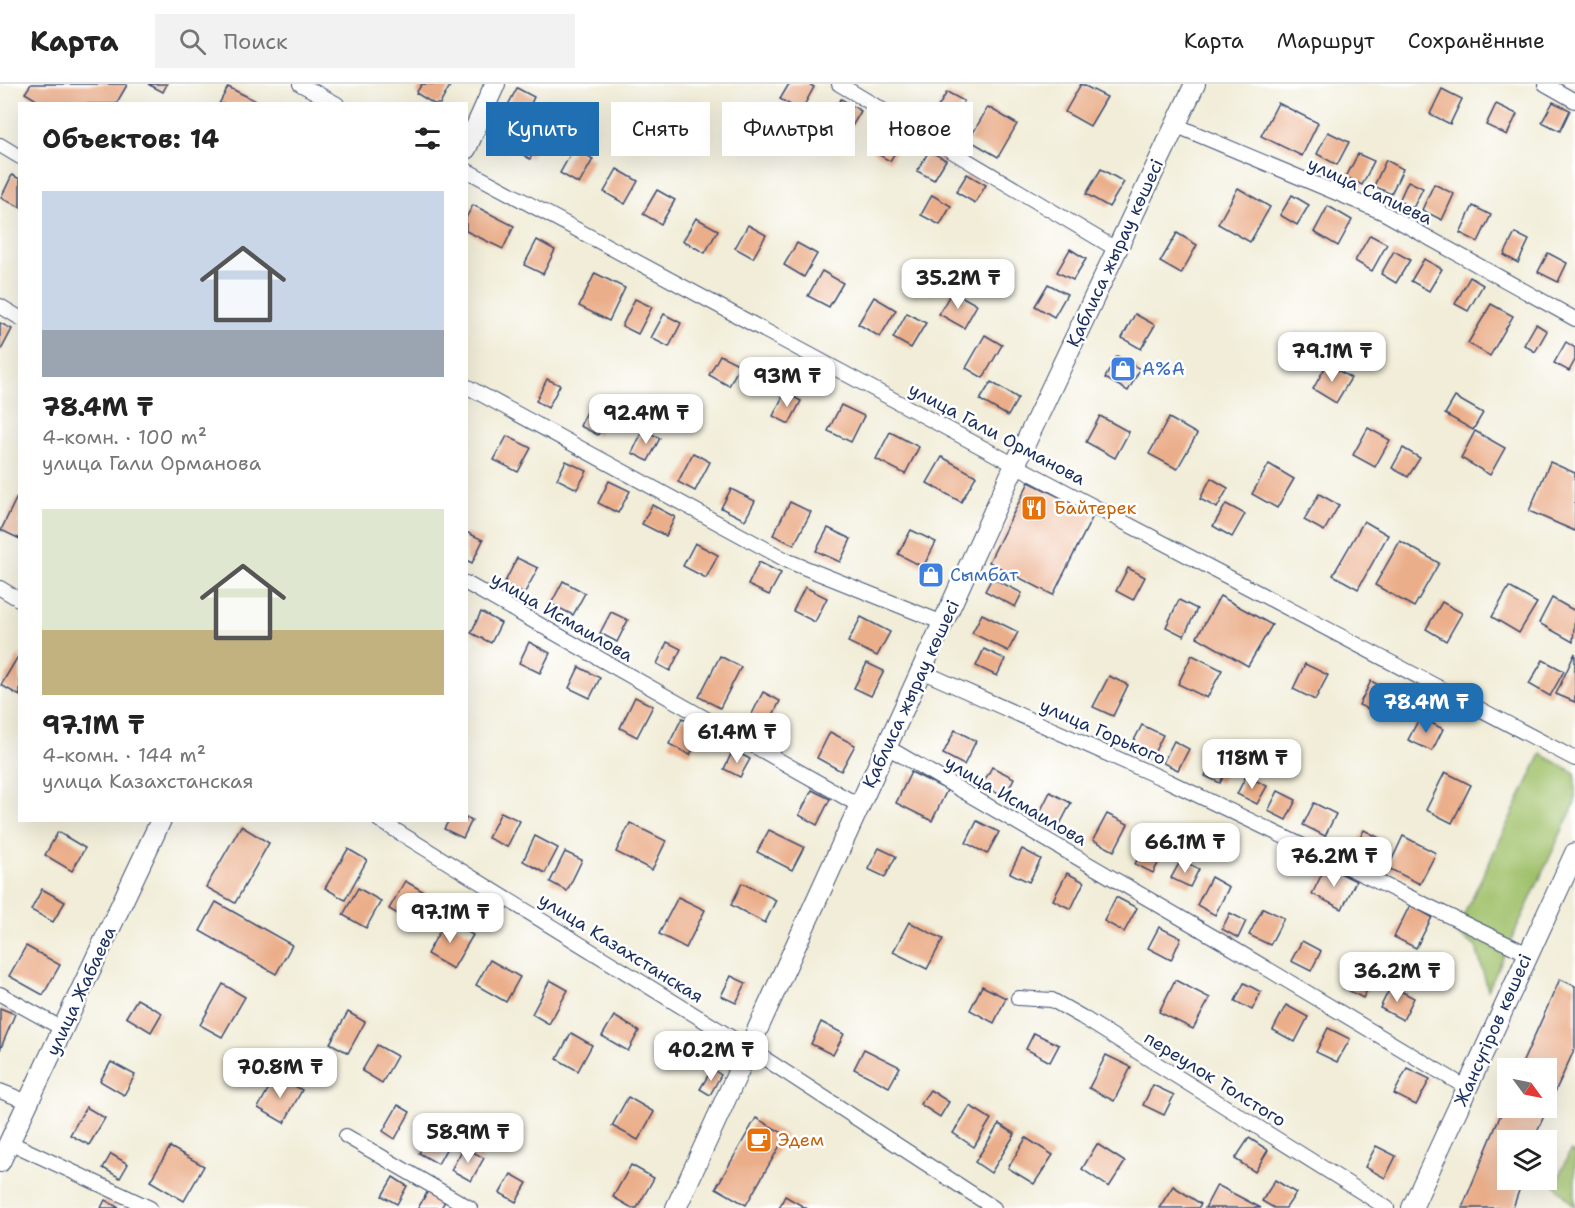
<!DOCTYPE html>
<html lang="ru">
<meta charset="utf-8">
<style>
body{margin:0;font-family:"Shantell Sans",sans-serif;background:#f2f2f2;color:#222;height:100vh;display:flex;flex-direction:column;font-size:22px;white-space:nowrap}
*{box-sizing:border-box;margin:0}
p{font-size:20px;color:#767676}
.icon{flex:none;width:33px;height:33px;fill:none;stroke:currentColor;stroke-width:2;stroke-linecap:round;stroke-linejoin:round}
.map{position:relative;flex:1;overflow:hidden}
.side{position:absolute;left:18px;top:18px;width:450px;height:720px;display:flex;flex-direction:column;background:#fff;border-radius:0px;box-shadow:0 6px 24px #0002}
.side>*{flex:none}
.hud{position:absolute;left:486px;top:18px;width:570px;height:54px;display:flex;gap:12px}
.needle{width:39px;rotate:123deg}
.controls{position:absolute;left:1497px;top:974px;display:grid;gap:12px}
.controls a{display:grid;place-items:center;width:60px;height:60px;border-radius:0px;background:#fff;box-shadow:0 6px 24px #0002;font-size:30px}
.price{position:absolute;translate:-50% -51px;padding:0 14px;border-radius:12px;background:#fff;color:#222;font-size:20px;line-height:39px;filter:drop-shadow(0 2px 3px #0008)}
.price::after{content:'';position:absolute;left:50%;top:36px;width:18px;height:14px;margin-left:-9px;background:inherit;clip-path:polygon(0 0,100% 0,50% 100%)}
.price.on{background:#1f6fb2;color:#fff}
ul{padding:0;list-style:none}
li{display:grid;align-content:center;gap:12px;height:318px;padding:0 24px}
li span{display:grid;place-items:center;height:186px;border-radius:0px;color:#555}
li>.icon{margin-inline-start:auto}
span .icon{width:108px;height:108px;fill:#fffc;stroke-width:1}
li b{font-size:26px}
h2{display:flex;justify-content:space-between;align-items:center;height:72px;padding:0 24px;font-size:26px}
.pill{padding:0 21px;border-radius:0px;background:#fff;box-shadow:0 6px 24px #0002;font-size:21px;line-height:54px}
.pill.on{background:#1f6fb2;color:#fff}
header{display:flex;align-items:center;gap:36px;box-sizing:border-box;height:84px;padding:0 30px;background:#fff;border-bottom:2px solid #e0e0e0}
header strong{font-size:28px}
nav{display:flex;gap:33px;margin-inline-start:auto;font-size:21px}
.search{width:420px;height:54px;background:#f2f2f2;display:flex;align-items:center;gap:15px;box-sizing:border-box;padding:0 21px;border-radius:0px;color:#767676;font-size:22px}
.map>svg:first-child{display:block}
</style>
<header>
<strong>Карта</strong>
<div class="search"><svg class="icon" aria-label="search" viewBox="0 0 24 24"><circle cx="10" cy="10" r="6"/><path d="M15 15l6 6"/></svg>Поиск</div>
<nav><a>Карта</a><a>Маршрут</a><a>Сохранённые</a></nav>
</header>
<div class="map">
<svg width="1575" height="1124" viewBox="0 0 1575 1124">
<rect width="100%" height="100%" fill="#fff"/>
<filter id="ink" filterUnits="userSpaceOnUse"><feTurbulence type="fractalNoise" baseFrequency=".0167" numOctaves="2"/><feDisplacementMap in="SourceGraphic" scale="12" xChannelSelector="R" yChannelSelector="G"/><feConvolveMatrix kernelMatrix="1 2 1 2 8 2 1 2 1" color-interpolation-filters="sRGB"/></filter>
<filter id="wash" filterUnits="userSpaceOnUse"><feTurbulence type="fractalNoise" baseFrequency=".008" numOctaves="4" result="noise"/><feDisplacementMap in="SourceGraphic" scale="24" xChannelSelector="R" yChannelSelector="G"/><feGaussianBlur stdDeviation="1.35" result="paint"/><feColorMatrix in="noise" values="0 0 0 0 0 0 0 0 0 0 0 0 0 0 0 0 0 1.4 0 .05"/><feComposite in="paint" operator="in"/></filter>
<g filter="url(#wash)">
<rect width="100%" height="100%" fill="#f1edd8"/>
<g fill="#a0c16a" stroke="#5e7864" stroke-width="1.5">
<path d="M1541,670L1575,689V719L1488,906L1476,863L1455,849Z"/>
<path d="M1570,1067L1575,1069V1123L1555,1101Z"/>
</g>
<g id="blocks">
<g fill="#ebae8a">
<path d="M31,0H126L127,1L116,20H43L25,9Z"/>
<path d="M148,0H167L163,8Z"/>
<path d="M422,0H451L440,20H434L416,9Z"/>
<path d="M789,0H809L814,3L801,27L780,15Z"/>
<path d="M1081,0L1107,13L1090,42L1065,28Z"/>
<path d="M228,3L256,17L255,20H219Z"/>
<path d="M517,4L534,13L526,30L508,21Z"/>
<path d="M1442,5L1462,15L1450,40L1430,30Z"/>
<path d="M947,8L964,17L949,43L932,33Z"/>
<path d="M841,15L861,27L851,44L831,32Z"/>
<path d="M1553,18L1570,26L1560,47L1542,38Z"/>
<path d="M1278,19L1318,39L1302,72L1261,52Z"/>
<path d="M1496,20L1517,30L1507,51L1486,41Z"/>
<path d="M988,23L1017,40L998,73L969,56Z"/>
<path d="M522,30L547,45L530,75L505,60Z"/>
<path d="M884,42L904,53L890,77L870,66Z"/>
<path d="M1328,48L1349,58L1337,81L1317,70Z"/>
<path d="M574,64L593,75L579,100L560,89Z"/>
<path d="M929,67L946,76L934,96L917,87Z"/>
<path d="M1358,70L1374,77L1362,101L1346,93Z"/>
<path d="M1386,76L1403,85L1391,110L1374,102Z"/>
<path d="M617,85L638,97L625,120L604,108Z"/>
<path d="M1101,85L1124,98L1109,123L1086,110Z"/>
<path d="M967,90L986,101L975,119L956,108Z"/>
<path d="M12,91L20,95V123L1,114Z"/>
<path d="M1408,97L1423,104L1413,124L1399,117Z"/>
<path d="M1434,100L1454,110L1442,136L1422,126Z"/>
<path d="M1238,104L1270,123L1250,158L1218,140Z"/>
<path d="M657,106L675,116L661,140L643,130Z"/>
<path d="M932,111L951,122L940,141L921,131Z"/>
<path d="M1292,111L1309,121L1297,141L1280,131Z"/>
<path d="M473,121L514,142L503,165L466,147V134Z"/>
<path d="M1328,122L1352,136L1338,162L1314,148Z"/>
<path d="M1473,122L1491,131L1478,158L1460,149Z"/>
<path d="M696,134L718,146L705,169L683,157Z"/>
<path d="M748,141L766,151L753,174L735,164Z"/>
<path d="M1177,149L1197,161L1181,190L1160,178Z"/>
<path d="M1515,149L1529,156L1518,179L1504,171Z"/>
<path d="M1370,151L1387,160L1372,187L1355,177Z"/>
<path d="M537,156L555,166L543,190L524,181Z"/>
<path d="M797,159L817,170L804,193L784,181Z"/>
<path d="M1070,165L1086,175L1073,196L1057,188Z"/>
<path d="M1394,167L1410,176L1396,199L1381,190Z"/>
<path d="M1548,169L1567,179L1558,198L1538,188Z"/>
<path d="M1424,175L1442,185L1429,207L1411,197Z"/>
<path d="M822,187L843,199L829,223L808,212Z"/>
<path d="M595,189L625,204L609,237L579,222Z"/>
<path d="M1470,193L1483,201L1468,227L1455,220Z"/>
<path d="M1048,200L1067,210L1054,233L1035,222Z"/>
<path d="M952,207L977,221L964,244L939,230Z"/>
<path d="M874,213L896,226L880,253L858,240Z"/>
<path d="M635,215L652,223L638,250L622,242Z"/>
<path d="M1491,220L1513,232L1490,272L1468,259Z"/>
<path d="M907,229L926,239L911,264L893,254Z"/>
<path d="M664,230L681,239L669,263L651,254Z"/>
<path d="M1135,230L1155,241L1141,265L1122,254Z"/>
<path d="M0,239L12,245L0,268Z"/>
<path d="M1536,240L1547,247L1535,268L1524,261Z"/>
<path d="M985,251L1002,261L983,294L966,284Z"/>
<path d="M1566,258L1575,264V276L1569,287L1554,279Z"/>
<path d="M720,271L740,281L729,302L709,291Z"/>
<path d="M1117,272L1140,285L1128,307L1105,294Z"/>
<path d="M1327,280L1351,294L1336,319L1313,305Z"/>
<path d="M547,295L560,301L548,324L536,317Z"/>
<path d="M991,298L1018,314L1008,332L980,316Z"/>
<path d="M785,308L801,317L789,340L773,332Z"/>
<path d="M1455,313L1483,329L1473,346L1445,330Z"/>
<path d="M591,320L608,329L598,351L580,342Z"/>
<path d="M841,321L864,332L851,358L828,347Z"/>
<path d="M1100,332L1129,348L1115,374L1086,358Z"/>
<path d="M1169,334L1197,350L1177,385L1149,370Z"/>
<path d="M1368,344L1390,356L1375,383L1353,371Z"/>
<path d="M643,346L660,354L648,377L632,369Z"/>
<path d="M1475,347L1505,364L1490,391L1461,374Z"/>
<path d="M890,348L919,363L905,390L876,375Z"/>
<path d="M507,352L531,364L518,388L494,376Z"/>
<path d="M1403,364L1420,374L1408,393L1392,384Z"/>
<path d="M693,369L710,378L695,407L678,398Z"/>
<path d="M942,373L976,392L961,418L927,399Z"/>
<path d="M566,377L587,387L577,405L557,395Z"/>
<path d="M1550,378L1575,389V447L1529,427Z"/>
<path d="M1269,380L1294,395L1277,424L1252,410Z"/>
<path d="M1211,394L1228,404L1217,424L1200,415Z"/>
<path d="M609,397L630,407L618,429L598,419Z"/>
<path d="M1029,398L1094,430L1053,511L989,478Z"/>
<path d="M731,405L755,417L745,436L721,424Z"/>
<path d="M1319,410L1339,421L1324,447L1304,436Z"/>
<path d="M17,413L20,414V455L1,446Z"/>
<path d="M790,418L811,428L794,461L773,451Z"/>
<path d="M1226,420L1245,430L1232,453L1213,442Z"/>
<path d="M652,421L675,433L666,452L642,440Z"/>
<path d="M1364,437L1388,451L1358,505L1333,491Z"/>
<path d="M828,444L851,455L840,478L816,467Z"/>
<path d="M911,446L936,458L923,483L898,470Z"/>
<path d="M466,448L483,456L472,479L466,476Z"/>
<path d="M1400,457L1439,479L1414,523L1375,501Z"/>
<path d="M695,459L718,471L706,494L683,482Z"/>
<path d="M517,474L538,484L524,510L504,500Z"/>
<path d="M759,478L781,489L769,511L748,501Z"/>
<path d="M1128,484L1145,493L1133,516L1116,507Z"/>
<path d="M992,494L1022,509L1015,523L985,507Z"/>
<path d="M563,497L585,509L573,531L551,520Z"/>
<path d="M805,503L827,514L815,538L793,527Z"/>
<path d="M1509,503L1537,519L1519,549L1492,533Z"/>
<path d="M1220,512L1272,541L1248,582L1197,553Z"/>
<path d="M1552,514L1575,527L1573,558L1539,539Z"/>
<path d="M1179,516L1197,525L1184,552L1166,543Z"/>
<path d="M1442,518L1462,529L1446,557L1426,545Z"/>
<path d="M481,528L501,539L491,559L471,549Z"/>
<path d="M611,528L628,536L617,558L600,549Z"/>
<path d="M982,530L1018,548L1008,567L972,549Z"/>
<path d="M861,533L890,548L877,572L848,558Z"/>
<path d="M529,558L550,569L540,589L519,579Z"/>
<path d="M667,558L681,565L670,587L657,580Z"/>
<path d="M984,565L1005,575L997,592L976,582Z"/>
<path d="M20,569V612L1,601Z"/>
<path d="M1575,569V618L1556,610Z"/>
<path d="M1192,571L1222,586L1207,614L1178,600Z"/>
<path d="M720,572L741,583L720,624L699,613Z"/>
<path d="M1543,576L1564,587L1550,612L1529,600Z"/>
<path d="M867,579L884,587L871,612L854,604Z"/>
<path d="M1305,580L1328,591L1315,616L1293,605Z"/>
<path d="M579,583L600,594L590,614L569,604Z"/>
<path d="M1109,592L1128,601L1113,632L1093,623Z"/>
<path d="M1371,597L1390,607L1379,630L1359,621Z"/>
<path d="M763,608L780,617L766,645L749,636Z"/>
<path d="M635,613L653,622L637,653L620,644Z"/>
<path d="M1420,633L1443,645L1432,667L1408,656Z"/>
<path d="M682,634L703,645L690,671L669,660Z"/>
<path d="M1142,641L1163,651L1151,675L1130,664Z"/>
<path d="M955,646L976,657L964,681L943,670Z"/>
<path d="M830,648L855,661L841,687L817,674Z"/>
<path d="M1174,657L1189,665L1178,686L1163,679Z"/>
<path d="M733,666L750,675L740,693L724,685Z"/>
<path d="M1218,666L1233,673L1220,699L1205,692Z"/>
<path d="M992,683L1014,694L1005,713L982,702Z"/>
<path d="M911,688L947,706L932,737L896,719Z"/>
<path d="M1445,688L1471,701L1452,739L1426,726Z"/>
<path d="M1246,692L1267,702L1257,720L1237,710Z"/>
<path d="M812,706L830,715L817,741L799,731Z"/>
<path d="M1278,707L1296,716L1286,736L1268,727Z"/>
<path d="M1050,708L1071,719L1058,744L1037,734Z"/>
<path d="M1314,719L1336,730L1325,752L1303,741Z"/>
<path d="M501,728L520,737L507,763L488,754Z"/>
<path d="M1107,730L1128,740L1114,767L1093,756Z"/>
<path d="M466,733L472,736L463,754L444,745L449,736H466Z"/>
<path d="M977,737L999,748L987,770L966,759Z"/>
<path d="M630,739L666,757L652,786L616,768Z"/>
<path d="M241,742L269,759L235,819L206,803Z"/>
<path d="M769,746L804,763L792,786L757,768Z"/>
<path d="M1364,746L1389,759L1377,782L1352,769Z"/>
<path d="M58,748L85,764L72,787L45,771Z"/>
<path d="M535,752L558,764L545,789L523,777Z"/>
<path d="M1403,752L1436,769L1420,800L1388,784Z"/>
<path d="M1147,757L1165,766L1153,789L1135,780Z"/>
<path d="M879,764L896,772L885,793L868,785Z"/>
<path d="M348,765L367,776L345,816L325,804Z"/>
<path d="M1022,765L1041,775L1029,798L1010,789Z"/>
<path d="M565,768L582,776L567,807L550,798Z"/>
<path d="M1181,776L1199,785L1190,803L1171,794Z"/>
<path d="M1326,782L1356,797L1342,825L1312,810Z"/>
<path d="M1067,789L1084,798L1071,825L1053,816Z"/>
<path d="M1211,793L1229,803L1215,831L1197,821Z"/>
<path d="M405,797L435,814L419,842L389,825Z"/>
<path d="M742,799L776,816L765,839L731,821Z"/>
<path d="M358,804L381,817L366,844L343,831Z"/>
<path d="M42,805L65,818L53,838L31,826Z"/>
<path d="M678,813L705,826L686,864L659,850Z"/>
<path d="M1116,813L1137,824L1124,848L1104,837Z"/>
<path d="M216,818L292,861L276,890L200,847Z"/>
<path d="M1410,821L1432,833L1416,864L1394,853Z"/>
<path d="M1263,824L1284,834L1270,861L1249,851Z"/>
<path d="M1230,829L1246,837L1238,854L1222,845Z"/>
<path d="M446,836L473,851L453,885L427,870Z"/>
<path d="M909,838L943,855L927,885L893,868Z"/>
<path d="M1159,843L1181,854L1171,876L1148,864Z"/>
<path d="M1302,857L1321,867L1311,887L1291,877Z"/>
<path d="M26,862L60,881L43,911L9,892Z"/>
<path d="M490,876L520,893L506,918L476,901Z"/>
<path d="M1354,885L1373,895L1363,914L1344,904Z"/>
<path d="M731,892L746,899L736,919L721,912Z"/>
<path d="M1560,895L1575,902V964L1533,1056H1508V1095H1523L1513,1124H1462L1508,1013V1023H1546V984H1520Z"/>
<path d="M550,896L568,906L549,940L532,930Z"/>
<path d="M1175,896L1210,914L1193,945L1159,928Z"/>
<path d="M1244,899L1261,908L1252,926L1235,917Z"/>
<path d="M223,900L245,913L222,953L200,941Z"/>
<path d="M982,902L1006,914L994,939L970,926Z"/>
<path d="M1391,902L1414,914L1403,936L1380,924Z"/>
<path d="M137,915L162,929L151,948L126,933Z"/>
<path d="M1286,921L1308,933L1295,958L1273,946Z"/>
<path d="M0,924L15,930L0,966Z"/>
<path d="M348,928L365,938L348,969L330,959Z"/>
<path d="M614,932L639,947L628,967L602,952Z"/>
<path d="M821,938L844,950L833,971L811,960Z"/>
<path d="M1328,944L1350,955L1337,978L1316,968Z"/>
<path d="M571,949L592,961L578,987L557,975Z"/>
<path d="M1034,949L1059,961L1050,978L1026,965Z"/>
<path d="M377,961L397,972L382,999L362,987Z"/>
<path d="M864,965L900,983L889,1003L854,985Z"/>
<path d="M318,969L335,979L323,1000L306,990Z"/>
<path d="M1106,971L1131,983L1114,1017L1089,1004Z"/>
<path d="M111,978L135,991L124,1011L100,997Z"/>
<path d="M1407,984L1430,995L1416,1021L1394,1010Z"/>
<path d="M712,985L721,991L710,1011L700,1005Z"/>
<path d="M276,991L302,1006L284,1039L258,1024Z"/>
<path d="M1153,1001L1174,1011L1164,1031L1143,1021Z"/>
<path d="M930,1006L949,1018L940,1033L920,1020Z"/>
<path d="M628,1013L654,1028L638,1056L612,1042Z"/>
<path d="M398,1021L410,1028L395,1055L383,1047Z"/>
<path d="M970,1022L991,1035L974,1063L953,1049Z"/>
<path d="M86,1023L105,1034L89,1061L70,1051Z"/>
<path d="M756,1034L786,1051L746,1121L716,1104Z"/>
<path d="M999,1040L1015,1050L991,1089L975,1078Z"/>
<path d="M432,1048L450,1058L438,1080L419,1069Z"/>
<path d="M1026,1054L1053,1071L1034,1100L1008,1084Z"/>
<path d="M1249,1054L1268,1066L1255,1088L1235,1075Z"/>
<path d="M1097,1060L1125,1078L1109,1103L1082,1085Z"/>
<path d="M1376,1062L1396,1072L1385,1094L1365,1083Z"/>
<path d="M170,1063L204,1082L184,1117L150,1097Z"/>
<path d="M464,1063L484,1074L471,1097L451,1086Z"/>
<path d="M111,1070L128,1080L120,1094L103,1084Z"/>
<path d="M631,1081L654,1094L637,1124H632L613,1113Z"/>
<path d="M511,1090L527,1099L516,1118L500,1109Z"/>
<path d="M393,1093L407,1102L397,1120L382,1112Z"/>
<path d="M1275,1096L1296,1109L1286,1124H1274L1262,1117Z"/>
<path d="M1217,1101L1261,1124H1205Z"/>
<path d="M1173,1102L1201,1120L1198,1124H1159Z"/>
<path d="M428,1107L445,1117L441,1124H418Z"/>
<path d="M785,1112L806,1124H779Z"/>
<path d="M105,1116L119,1124H101Z"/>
</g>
</g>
</g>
<g filter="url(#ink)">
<use href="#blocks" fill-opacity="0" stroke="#3b4c70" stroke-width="1.5"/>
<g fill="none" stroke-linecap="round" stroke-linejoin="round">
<g stroke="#3b4c70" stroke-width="16">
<g id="street">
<path d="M300,0L337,20"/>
<path d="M839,0L1116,165"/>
<path d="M1545,0L1575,17"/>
<path d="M1175,41L1382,128L1575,235"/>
<path d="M0,61L20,73"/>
<path d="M466,86L1015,381L1575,675"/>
<path d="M0,222L20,234"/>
<path d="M466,302L788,477L943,539"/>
<path d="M466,499L860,722"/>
<path d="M0,504L20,516"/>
<path d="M921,587L1168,697L1528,870"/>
<path d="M887,663L1219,856L1467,1004"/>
<path d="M379,736L750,965L994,1124"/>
<path d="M0,910L63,945"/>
<path d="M1018,914L1052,916L1082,933L1387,1124"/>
<path d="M0,1007L28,1018"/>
<path d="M346,1052L470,1124"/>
<path d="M9,1058L150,1124"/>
</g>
</g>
<g stroke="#3b4c70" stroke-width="22">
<g id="secondary">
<path d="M466,65L495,0"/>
<path d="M0,1078L161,736"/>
<path d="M676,1124L1015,381L1195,0"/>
<path d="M1412,1124L1575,769"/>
</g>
</g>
<use href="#street" stroke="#fff" stroke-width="14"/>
<use href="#secondary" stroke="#fff" stroke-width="20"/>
</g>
</g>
<defs>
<g id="shop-square" transform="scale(1.35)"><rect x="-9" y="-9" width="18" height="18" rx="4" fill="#3f7fe0" stroke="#fff"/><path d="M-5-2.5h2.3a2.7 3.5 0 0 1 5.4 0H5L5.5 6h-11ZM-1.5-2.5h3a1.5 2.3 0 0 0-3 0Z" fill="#fff"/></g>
<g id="restaurant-square" transform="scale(1.35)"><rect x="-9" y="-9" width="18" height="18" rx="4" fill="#e8710a" stroke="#fff"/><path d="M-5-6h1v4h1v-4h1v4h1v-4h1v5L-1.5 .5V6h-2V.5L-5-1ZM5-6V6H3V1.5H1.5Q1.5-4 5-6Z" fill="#fff"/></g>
<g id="cafe-square" transform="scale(1.35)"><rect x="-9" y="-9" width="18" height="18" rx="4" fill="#e8710a" stroke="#fff"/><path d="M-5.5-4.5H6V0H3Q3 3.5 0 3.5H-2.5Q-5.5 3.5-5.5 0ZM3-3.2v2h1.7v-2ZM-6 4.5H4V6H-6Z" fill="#fff"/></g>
</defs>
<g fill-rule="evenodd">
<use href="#shop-square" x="1123" y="285"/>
<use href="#restaurant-square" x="1034" y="424"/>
<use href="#shop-square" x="931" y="491"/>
<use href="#cafe-square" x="759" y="1056"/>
</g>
<g text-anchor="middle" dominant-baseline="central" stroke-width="5" stroke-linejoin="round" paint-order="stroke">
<g font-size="18" fill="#1b2f5e" stroke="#fff">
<text transform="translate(1370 107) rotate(25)">улица Сапиева</text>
<text transform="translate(1115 169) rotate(-65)">Қаблиса жырау көшесі</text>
<text transform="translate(997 350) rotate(28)">улица Гали Орманова</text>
<text transform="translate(562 533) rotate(30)">улица Исмаилова</text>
<text transform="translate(911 610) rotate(-65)">Қаблиса жырау көшесі</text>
<text transform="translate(1103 648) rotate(24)">улица Горького</text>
<text transform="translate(1016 717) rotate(30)">улица Исмаилова</text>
<text transform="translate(621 864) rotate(32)">улица Казахстанская</text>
<text transform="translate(81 907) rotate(-65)">улица Жабаева</text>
<text transform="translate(1493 946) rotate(-66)">Жансүгіров көшесі</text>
<text transform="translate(1215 995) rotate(32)">переулок Толстого</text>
</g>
<g font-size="18" fill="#366cbe" stroke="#fff" text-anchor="start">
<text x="1142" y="285">A%A</text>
<text x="950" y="491">Сымбат</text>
</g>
<g font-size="18" fill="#c56008" stroke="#fff" text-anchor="start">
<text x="1054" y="424">Байтерек</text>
<text x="778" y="1056">Эдем</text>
</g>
</g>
</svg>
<div class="controls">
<a><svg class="needle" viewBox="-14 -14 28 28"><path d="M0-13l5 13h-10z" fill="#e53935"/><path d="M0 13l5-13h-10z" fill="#767676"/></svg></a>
<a><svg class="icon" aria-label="layers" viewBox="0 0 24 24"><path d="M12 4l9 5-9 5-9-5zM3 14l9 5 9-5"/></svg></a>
</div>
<b class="price" style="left:958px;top:226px">35.2M ₸</b>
<b class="price" style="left:1332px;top:299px">79.1M ₸</b>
<b class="price" style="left:787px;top:324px">93M ₸</b>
<b class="price" style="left:646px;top:361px">92.4M ₸</b>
<b class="price on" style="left:1426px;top:650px">78.4M ₸</b>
<b class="price" style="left:737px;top:680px">61.4M ₸</b>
<b class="price" style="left:1252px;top:706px">118M ₸</b>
<b class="price" style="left:1185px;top:790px">66.1M ₸</b>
<b class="price" style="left:1334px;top:804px">76.2M ₸</b>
<b class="price" style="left:450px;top:860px">97.1M ₸</b>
<b class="price" style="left:1397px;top:919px">36.2M ₸</b>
<b class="price" style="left:711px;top:998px">40.2M ₸</b>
<b class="price" style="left:280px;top:1015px">70.8M ₸</b>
<b class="price" style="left:468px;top:1080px">58.9M ₸</b>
<div class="hud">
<a class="pill on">Купить</a>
<a class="pill">Снять</a>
<a class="pill">Фильтры</a>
<a class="pill">Новое</a>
</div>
<section class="side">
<h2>Объектов: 14<svg class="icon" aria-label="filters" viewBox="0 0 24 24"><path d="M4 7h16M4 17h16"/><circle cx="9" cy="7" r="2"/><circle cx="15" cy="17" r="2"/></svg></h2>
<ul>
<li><span style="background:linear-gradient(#c9d6e8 75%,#9aa5b1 0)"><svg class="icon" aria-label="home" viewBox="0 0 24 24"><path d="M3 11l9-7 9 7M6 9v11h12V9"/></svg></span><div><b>78.4M ₸</b><p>4-комн. · 100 m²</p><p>улица Гали Орманова</p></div></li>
<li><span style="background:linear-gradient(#dfe7d0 65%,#c2b280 0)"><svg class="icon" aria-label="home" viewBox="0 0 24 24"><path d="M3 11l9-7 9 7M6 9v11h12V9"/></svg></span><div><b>97.1M ₸</b><p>4-комн. · 144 m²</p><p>улица Казахстанская</p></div></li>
</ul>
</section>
</div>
